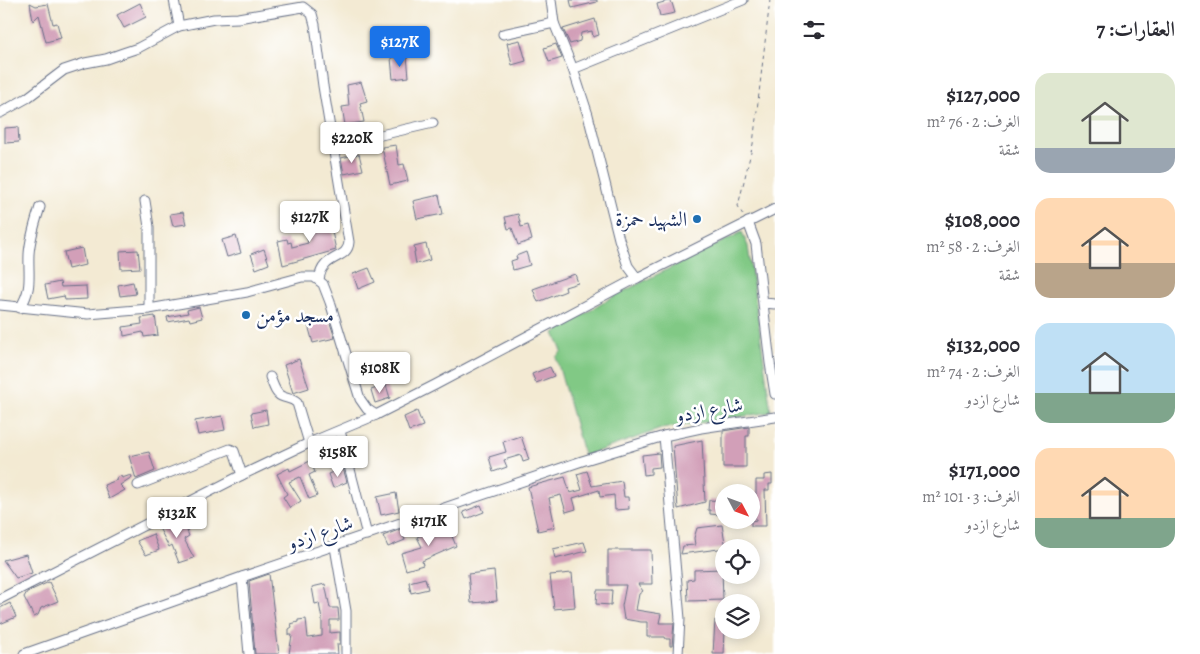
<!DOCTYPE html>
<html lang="ar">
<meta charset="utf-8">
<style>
body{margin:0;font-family:Alegreya,Amiri,serif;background:#f2f2f3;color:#2b2b33;direction:rtl;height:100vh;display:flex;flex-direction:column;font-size:19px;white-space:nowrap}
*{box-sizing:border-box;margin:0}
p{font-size:16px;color:#7c7c81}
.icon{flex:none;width:28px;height:28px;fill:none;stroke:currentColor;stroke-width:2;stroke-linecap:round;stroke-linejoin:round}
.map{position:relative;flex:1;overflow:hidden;direction:ltr}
.drawer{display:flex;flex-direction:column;background:#fff;width:425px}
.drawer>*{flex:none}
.needle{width:32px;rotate:131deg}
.controls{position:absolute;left:715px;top:484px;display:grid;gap:10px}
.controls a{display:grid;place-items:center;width:45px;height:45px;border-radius:50%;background:#fff;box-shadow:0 2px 12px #0003;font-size:25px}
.price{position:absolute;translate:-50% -42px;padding:0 11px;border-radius:5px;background:#fff;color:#222;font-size:16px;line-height:32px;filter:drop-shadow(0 1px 2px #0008)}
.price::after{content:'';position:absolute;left:50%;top:30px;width:15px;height:11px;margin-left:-8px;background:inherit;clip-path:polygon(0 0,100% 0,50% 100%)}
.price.active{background:#1a73e8;color:#fff}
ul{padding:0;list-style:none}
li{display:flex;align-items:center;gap:15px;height:125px;padding:0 25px}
li span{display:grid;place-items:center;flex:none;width:140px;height:100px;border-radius:15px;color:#555}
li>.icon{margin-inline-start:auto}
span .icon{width:60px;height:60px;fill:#fffc;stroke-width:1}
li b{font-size:21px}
h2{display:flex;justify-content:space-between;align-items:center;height:60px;padding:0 25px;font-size:21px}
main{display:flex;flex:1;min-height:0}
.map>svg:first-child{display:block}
</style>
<main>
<section class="drawer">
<h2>العقارات: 7<svg class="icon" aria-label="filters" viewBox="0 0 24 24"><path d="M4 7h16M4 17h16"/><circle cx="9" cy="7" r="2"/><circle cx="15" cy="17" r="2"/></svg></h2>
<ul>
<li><span style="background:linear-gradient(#dfe7d0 75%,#9aa5b1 0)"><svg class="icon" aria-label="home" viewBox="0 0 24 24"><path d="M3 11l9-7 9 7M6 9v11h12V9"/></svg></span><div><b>$127,000</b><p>الغرف: 2 · 76 m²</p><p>شقة</p></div></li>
<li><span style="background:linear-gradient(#ffd9b3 65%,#b9a48a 0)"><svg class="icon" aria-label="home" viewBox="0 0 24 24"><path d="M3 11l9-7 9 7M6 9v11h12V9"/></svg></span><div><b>$108,000</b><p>الغرف: 2 · 58 m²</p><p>شقة</p></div></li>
<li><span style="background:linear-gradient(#bfe0f5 70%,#7fa58c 0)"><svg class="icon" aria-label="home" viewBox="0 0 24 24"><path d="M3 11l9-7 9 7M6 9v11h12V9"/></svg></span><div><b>$132,000</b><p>الغرف: 2 · 74 m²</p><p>شارع ازدو</p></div></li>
<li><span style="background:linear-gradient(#ffd9b3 70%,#7fa58c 0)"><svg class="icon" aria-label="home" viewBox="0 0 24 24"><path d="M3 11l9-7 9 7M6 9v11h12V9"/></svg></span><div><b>$171,000</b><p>الغرف: 3 · 101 m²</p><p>شارع ازدو</p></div></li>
</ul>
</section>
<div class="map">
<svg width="775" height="654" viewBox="0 0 775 654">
<rect width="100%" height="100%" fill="#fff"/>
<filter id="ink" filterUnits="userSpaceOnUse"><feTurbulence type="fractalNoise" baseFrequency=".02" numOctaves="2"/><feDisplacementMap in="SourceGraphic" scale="10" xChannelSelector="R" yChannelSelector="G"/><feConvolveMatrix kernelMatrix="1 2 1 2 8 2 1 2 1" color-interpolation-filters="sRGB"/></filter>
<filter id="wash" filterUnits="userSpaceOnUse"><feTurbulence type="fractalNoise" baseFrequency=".0096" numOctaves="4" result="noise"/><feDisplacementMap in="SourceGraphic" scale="20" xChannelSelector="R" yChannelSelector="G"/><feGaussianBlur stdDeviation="1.12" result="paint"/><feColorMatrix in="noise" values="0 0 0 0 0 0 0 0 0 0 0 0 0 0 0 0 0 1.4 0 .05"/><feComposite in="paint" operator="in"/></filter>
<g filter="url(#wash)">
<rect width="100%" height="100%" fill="#f3ead3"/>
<path fill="#81c985" stroke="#4e7c72" d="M742,232L748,246L771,412L661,429L584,456L556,357L562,351L554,333L614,296Z"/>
<g id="blocks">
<g fill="#d29fb8">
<path d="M570,0H597V2L572,8Z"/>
<path d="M668,1L672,3L675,13L660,16L657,4Z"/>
<path d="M30,3L36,6L48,4L53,24L57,23L61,38L46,42L39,15L33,21Z"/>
<path d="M140,3L146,17L124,28L117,15Z"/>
<path d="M595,19L599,35L593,37L592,31L581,33L580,41L570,44L563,29Z"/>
<path d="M520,40L526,61L512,65L507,43Z"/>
<path d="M556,44L562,58L549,62L544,48Z"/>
<path d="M407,56L409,77L393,79L391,58Z"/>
<path d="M361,82L367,101L360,103L364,122L345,125L342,107L349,106L347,85Z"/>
<path d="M18,127L19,142L5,143V128Z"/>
<path d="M396,145L399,165L404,164L408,181L390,185L382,147Z"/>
<path d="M359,154L363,170L344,174L341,158Z"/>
<path d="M439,195L443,214L417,219L413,201Z"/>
<path d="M183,212L186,224L173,226L170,214Z"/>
<path d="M518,214L521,227L528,225L532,240L518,245L512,228L508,229L505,217Z"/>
<path d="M329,218L336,250L283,265L278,241L287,239L288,243L291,242L292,247L308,243L304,224Z"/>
<path d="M236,236L241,253L227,257L222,240Z"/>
<path d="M426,244L430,260L416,264L414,252H415L414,247Z"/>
<path d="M82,248L85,265L68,269L64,252Z"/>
<path d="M264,249L269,264L256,269L251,254Z"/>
<path d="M138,250L140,268L121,269L120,251Z"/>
<path d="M526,252L530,265L513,270L511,261L517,259L516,256Z"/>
<path d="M369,268L375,282L358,289L353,274Z"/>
<path d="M575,274L578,283L565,287L566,291L538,302L533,289Z"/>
<path d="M60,282L61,287L86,286L87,299L65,300L64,296L48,299L45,285Z"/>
<path d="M133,282L136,294L120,296L118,285Z"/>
<path d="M199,307L202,318L190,321L189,318L168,322L167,317L188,313L187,310Z"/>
<path d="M155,316L158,335L144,337L143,332L124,336L123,327L142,324L141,318Z"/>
<path d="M329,320L335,338L313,343L308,325Z"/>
<path d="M299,359L309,388L293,393L284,365Z"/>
<path d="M550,367L554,376L536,383L532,374Z"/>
<path d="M386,385L390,398L375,403L371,390Z"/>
<path d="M266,410L268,424L254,427L251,413Z"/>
<path d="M417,411L423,426L409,431L404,417Z"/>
<path d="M222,416L225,430L198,435L195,421Z"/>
<path d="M749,427V436H746V467H723V431Z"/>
<path d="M521,436L529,460L523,462L521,455L504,460L507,467L493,472L489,457L506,452L503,442Z"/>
<path d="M702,440L705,502L678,509L673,446Z"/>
<path d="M336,441L340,457L327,462L321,446Z"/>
<path d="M149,452L155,471L136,479L129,456Z"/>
<path d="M659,453L660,467L651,468V474L644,475L642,455Z"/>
<path d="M310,461L315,472L309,475L317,496L309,499L300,477L289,482L301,501L290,508L283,497L287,494L277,474L289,468L290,471Z"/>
<path d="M343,468L347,482L333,488L328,474Z"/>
<path d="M587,471L592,486L622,481L624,497H628L629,509L615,510L614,495L600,497L599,490L573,498L576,509L566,512L561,495L549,498L555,527L538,531L528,487L565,477L570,493L582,490L577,474Z"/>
<path d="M772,474V484H769V490H765L766,526H751V521L756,520V518L751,517V509L756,508V480H764V475Z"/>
<path d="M131,475L132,477L120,485L125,490L109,499L104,485L117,480L116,478L121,476L122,478Z"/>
<path d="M396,493L399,511L381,515L377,497Z"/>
<path d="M709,500L722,501L721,515L710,514V510H708Z"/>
<path d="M481,505L484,512L466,519L463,512Z"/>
<path d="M182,517L189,536L184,539L194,558L179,563L172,545L169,547L158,526Z"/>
<path d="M447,524L456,546L422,561L423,565L406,570L401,553L422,547L417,537Z"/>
<path d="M722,525L726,548L681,554L683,546L695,545L694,538L697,528Z"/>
<path d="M401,529L405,540L388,547L383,536Z"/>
<path d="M153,534L159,550L146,555L137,541Z"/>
<path d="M584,542L587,551L555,559L553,549Z"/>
<path d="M608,550H651L652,584H638L643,591L639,594L636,610L661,614L659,623H674L672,646H670V639H666L665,637H647V622H641L624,619L622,606L626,585H608Z"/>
<path d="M26,554L32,573L16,578L3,560Z"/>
<path d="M722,569L723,600L688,601L687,580L694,579V570Z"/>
<path d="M494,571L497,601L471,603L468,574Z"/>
<path d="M572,573L575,607L554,609L550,575Z"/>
<path d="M269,574L279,654H255L249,581Z"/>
<path d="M425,578L428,589L411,593L409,582Z"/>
<path d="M49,582L58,601L41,608L38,615L34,617L24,597L27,592Z"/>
<path d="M325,584L330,608H338L339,620H330V633L340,632V644H337L338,654H289L292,635H289V629L292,627L291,624L298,622V620L306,619L308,638L322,636V620L319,603L315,604L312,587Z"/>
<path d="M597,590H612L611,605L596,604Z"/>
<path d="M10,603L16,617L0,624V608Z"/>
<path d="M715,620L724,621V630H725L724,654H713Z"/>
</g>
</g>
</g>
<g filter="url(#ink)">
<use href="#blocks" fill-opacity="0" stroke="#677087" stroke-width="1"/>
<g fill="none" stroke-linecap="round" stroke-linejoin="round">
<g stroke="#677087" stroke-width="11">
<g id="minor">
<path d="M174,0L179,26"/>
<path d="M551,0L554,23L573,69L588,115L619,239L628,266L637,278"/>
<path d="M503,34L554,23"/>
<path d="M573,69L743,0"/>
<path d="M0,113L27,98L64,70L85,63L106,59L123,53L138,48L179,26L214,19L238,18L303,7L312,14L315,25L323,86L349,242C348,261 322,253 319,280"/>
<path d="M333,146L433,123"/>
<path d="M145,201L149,227V309"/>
<path d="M748,222L756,244L770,363L775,394"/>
<path d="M764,303L775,304"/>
<path d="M0,305L88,314L149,309L247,292L302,277H314L323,284L330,302L360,399L367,409L376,415"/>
<path d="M20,308C33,288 28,276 29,254C30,238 35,223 40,207"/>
<path d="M270,377C273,384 275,393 281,396C287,399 292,398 297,403L309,443"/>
<path d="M340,431L367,535"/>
<path d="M664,436L680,619L678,654"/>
<path d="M138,485L230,449L234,451L242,475"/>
<path d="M335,547L346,611V654"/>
<path d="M242,577L249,654"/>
<path d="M0,599L242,475L309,443L376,415L435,385L637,278L775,209"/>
<path d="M24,654L242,577L582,461L664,436L701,428L775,417"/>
</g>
</g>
<path stroke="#677087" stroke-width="1" stroke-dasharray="4 4" stroke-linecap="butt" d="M743,215L738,206L753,144L770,0"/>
<use href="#minor" stroke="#fff" stroke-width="9"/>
</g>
</g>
<g fill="#1f6fb2" stroke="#fff" stroke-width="2">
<circle cx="697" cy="219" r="5"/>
<circle cx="246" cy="315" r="5"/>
</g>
<g text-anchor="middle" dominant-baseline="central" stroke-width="5" stroke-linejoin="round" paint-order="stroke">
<g font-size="20" fill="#1b2f5e" stroke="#fff" text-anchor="end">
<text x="687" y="219">الشهيد حمزة</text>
<text x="256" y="315" text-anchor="start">مسجد مؤمن</text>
</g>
<g font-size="20" fill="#1b2f5e" stroke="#fff">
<text transform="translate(709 410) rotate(-10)">شارع ازدو</text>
<text transform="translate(320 533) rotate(-19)">شارع ازدو</text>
</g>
</g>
</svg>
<div class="controls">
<a><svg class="needle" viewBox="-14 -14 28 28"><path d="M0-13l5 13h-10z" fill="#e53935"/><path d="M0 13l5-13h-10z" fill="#7c7c81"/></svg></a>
<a><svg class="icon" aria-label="locate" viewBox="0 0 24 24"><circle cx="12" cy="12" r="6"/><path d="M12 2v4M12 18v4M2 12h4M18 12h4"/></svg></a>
<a><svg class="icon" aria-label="layers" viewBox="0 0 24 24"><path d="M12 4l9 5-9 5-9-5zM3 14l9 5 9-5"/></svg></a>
</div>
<b class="price active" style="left:400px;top:68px">$127K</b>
<b class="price" style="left:352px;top:164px">$220K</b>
<b class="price" style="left:310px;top:243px">$127K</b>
<b class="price" style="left:380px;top:394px">$108K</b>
<b class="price" style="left:338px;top:478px">$158K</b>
<b class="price" style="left:177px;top:539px">$132K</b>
<b class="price" style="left:429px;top:547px">$171K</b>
</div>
</main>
